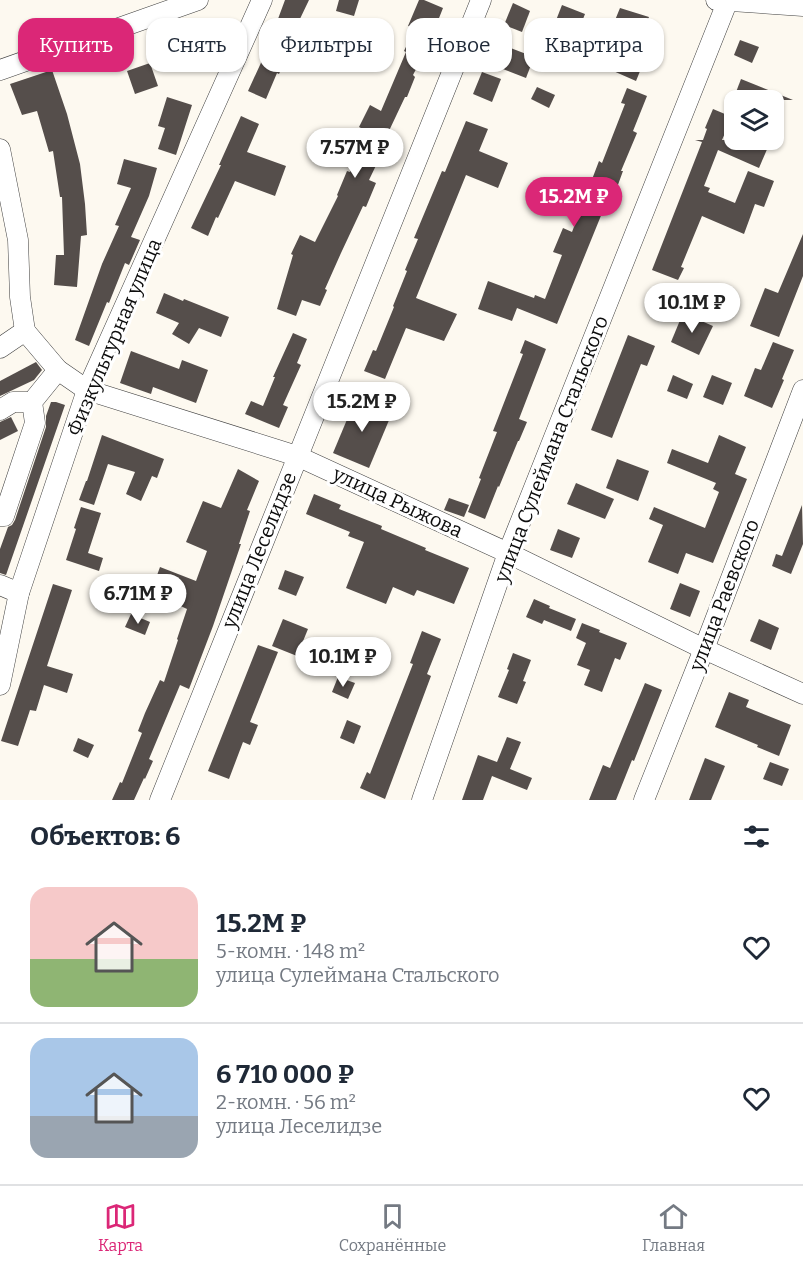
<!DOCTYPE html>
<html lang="ru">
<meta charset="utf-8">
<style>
body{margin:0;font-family:Bitter,serif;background:#f6f6f7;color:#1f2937;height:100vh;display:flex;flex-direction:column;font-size:22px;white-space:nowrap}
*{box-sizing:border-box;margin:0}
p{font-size:20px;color:#747a83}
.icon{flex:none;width:33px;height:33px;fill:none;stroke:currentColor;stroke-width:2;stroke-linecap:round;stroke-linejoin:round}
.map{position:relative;height:800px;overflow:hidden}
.details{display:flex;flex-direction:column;background:#fff;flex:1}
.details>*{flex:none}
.hud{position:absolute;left:18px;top:18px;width:768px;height:54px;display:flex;gap:12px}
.fabs{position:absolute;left:724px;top:90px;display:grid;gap:12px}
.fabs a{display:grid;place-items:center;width:60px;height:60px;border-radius:12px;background:#fff;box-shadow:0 2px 4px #0004;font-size:30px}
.price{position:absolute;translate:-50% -51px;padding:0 14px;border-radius:21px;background:#fff;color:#222;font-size:20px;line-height:39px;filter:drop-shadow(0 2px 3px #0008)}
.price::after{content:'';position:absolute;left:50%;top:36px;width:18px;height:14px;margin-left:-9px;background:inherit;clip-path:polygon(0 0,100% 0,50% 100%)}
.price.active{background:#db2777;color:#fff}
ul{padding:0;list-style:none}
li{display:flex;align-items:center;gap:18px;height:150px;padding:0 30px}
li+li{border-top:2px solid #e0e1e3}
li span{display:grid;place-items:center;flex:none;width:168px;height:120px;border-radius:18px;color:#555}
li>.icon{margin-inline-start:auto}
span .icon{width:72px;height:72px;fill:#fffc;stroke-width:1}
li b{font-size:26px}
h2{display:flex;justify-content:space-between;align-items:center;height:72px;padding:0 30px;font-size:26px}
.chip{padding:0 21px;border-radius:18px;background:#fff;box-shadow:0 2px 4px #0004;font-size:21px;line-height:54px}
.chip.active{background:#db2777;color:#fff}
.tabs{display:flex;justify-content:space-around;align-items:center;height:84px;border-top:2px solid #e0e1e3;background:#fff;font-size:16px;color:#747a83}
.tabs a{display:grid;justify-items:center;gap:3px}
.tabs .active{color:#db2777}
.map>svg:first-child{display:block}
</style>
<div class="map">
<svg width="803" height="800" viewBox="0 0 803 800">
<rect width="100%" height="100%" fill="#fdf9f0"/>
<g fill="#554e4b">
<path d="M285,0H309L298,23L301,24L294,41L279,74L277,73L266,99L248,91L277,28L275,27Z"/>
<path d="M339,0H359L354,16L336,11Z"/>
<path d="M419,0H424L443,8L428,46L413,75L415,77L407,97H405L379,152L382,153L369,180L376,183L366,207L363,206L341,253L325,289L327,290L320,306L302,300L296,316L277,309L293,255L291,254L300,235L315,242L338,196L337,195L347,171L350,172L369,132L359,127L370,105L381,111L406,52L404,51L415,28L408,26Z"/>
<path d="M513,3L530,11L522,32L504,25Z"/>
<path d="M562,5L585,14L576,37L553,28Z"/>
<path d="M620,8L649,17L636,50L647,54L636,81L611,70L624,34L611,30Z"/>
<path d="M207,29L215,52L186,66L179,42Z"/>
<path d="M740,40L759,47L752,63L734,55Z"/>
<path d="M503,45L534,57L526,78L495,66Z"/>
<path d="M150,63L158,86L135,94L127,71Z"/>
<path d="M52,70L67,114L80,164L85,204L87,235L81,236L77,287L54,285L56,255H64L62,197H60L53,151L49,152L37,111L22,115L10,84Z"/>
<path d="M482,72L501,79L492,102L473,94Z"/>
<path d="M741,79L793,100H733Z"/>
<path d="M537,87L555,95L549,108L531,99Z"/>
<path d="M627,88L647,96L633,131L637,133L621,171H623L615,193L611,191L557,324L517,308L512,321L478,309L488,281L534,298L535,295L545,299L562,255L553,252L563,228L572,232L599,161L602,163L625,104L621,103Z"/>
<path d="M167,97L192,105L176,155L158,149L165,128L158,126Z"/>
<path d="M713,109L732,117L722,140H771L759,168L718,150L704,186L710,188L708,192L735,203L748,171L774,181L764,207L755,204L744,234L702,216L681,267L684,268L678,280L652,270L702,142L695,140H703L707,129L705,128Z"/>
<path d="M241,116L259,124L247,152L286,166L275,196L235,181L218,218L216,217L208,236L191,228L221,165H219Z"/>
<path d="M466,121L488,129L479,151L508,163L498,188L466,175L416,298L457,314L444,341L406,328L385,379L364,371L373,350L376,351L394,307L393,306L407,271L405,270L418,239L414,238L442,171L445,172Z"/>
<path d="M124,159L157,168L149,196L131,237L140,240L129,265L125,263L109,303L107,302L89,346L75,340L102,264L119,226L115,225L131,188L117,184Z"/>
<path d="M803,234V276L779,337L750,326L765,288L778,293Z"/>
<path d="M164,293L183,301L184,299L229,317L221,337L199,328L189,344L172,334L179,323L156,313Z"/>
<path d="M683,313L713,326L699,355L671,342Z"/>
<path d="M293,333L307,339L297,363L301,365L283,405L288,407L279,428L245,414L251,401L263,406L275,377H273Z"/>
<path d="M628,335L655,346L647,366L641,364L612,438L591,430Z"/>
<path d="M525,340L546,349L519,419L527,422L519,441H518L499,487L498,486L485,519L468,512L481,479L479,478L497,432L493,431L523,354L520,353Z"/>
<path d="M773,342L794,350L782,379L784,380L772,408L744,396L755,368L761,370Z"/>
<path d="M131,351L179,369L182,360L208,370L196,403L153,387L151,394L120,383Z"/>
<path d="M36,362L42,370L34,380L0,396V381Z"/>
<path d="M673,375L693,384L687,399L667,391Z"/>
<path d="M712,375L732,383L723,405L703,397Z"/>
<path d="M356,398L392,413L369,468L333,453Z"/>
<path d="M51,402H56L65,405L6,575L0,573V549L8,527L12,525L15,520L46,427V416Z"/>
<path d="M11,417L18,431L0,440V422Z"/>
<path d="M102,435L164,459L157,478L152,476L141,501L126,494L135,472L108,464L94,505L79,500L86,481H87Z"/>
<path d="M719,435L746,447L735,474L747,479L713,563L686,553L678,574L648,562L663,525L649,519L654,507L705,528L719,492L713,489L716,483L667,463L672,449L708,463Z"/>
<path d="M617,459L649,471L638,501L606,488Z"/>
<path d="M238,469L259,481L247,510L250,511L239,544H241L213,626L189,689L180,685L149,759L153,761L145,779L144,778L134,800H112L120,782L122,783L142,733L138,731L145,713L160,680L164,682L178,640L177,639L187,609L151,592L160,567L196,581L207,551L186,542L203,501L221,508Z"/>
<path d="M576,483L614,499L605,519L567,504Z"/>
<path d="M314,494L341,505L339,509L382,526L381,529L426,548L425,550L469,568L454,604L417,590L414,596L393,587L386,604L346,588L364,542L348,536L350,532L306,514Z"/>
<path d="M449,498L469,505L464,517L444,510Z"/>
<path d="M802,505L803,544L791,574L772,566L776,554L782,556Z"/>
<path d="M81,507L101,513L88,553L103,558L99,571L66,560L76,529L74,528Z"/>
<path d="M558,529L580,538L572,558L550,550Z"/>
<path d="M285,570L304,577L296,596L278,589Z"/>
<path d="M680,583L700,591L690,617L670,609Z"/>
<path d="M53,584L72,590L47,666L73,674L67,693L44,685L36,711L30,710L18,746L1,741Z"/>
<path d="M534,599L550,606L549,608L576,619L571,631L544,620L542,624L526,617Z"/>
<path d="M131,614L150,622L145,635L125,627Z"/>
<path d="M283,619L308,629L297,656L272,646Z"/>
<path d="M759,619L779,628L771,650L750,641Z"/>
<path d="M582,623L600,630L599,632L627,643L620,660L615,658L602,692L584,685L590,670L577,665L586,643L576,638Z"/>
<path d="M422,631L441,639L427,674L431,676L385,799L360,788L367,772L370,774L413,664L410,663Z"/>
<path d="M258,645L278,652L250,722L258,725L250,745L243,742L229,779L208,771Z"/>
<path d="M513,653L531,660L523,681L526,682L517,704L498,697L509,670L507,669Z"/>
<path d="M338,677L355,683L348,699L332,692Z"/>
<path d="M645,683L662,690L634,761L632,760L616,800H589L603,765L610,768Z"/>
<path d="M729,692L749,700L746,707L791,725L779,756L757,747L758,745L715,727Z"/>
<path d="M347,720L361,726L354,744L340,738Z"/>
<path d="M507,737L521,742L510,769L532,778L527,790L492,776L483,800H462L478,755L497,762Z"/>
<path d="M78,738L94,745L88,758L73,751Z"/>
<path d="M705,758L725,766L711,800H689Z"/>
<path d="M770,762L789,769L782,786L763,779Z"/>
</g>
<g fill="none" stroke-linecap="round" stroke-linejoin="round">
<g stroke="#404040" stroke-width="21">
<g id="minor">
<path d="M716,0L803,6"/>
<path d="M0,70L198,0"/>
<path d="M0,149L18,240L20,297L25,331"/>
<path d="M25,331L58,370L87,390L297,456L508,553L704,649L803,694"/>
<path d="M0,348L25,331"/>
<path d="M0,410L13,402H32"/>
<path d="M0,516H4L35,423L32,402L58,370"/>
<path d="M0,585L19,593"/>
<path d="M0,685L19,593L87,390L262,0"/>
<path d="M160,800L481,0"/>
<path d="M422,800L508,553L728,0"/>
<path d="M644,800L704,649L803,390"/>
</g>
</g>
<use href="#minor" stroke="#fff" stroke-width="20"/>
</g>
<g text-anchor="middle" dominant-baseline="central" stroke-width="6" stroke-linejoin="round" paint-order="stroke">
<g font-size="20" fill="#0d0d0d" stroke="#fff">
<text transform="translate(114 337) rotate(-67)">Физкультурная улица</text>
<text transform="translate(551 449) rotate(-69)">улица Сулеймана Стальского</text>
<text transform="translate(398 502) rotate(25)">улица Рыжова</text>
<text transform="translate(259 550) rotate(-68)">улица Леселидзе</text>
<text transform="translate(724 595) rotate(-69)">улица Раевского</text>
</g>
</g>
</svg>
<div class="fabs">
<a><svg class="icon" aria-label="layers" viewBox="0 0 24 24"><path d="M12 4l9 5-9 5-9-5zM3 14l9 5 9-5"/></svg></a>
</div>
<b class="price" style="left:355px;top:179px">7.57M ₽</b>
<b class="price active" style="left:574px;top:228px">15.2M ₽</b>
<b class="price" style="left:692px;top:334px">10.1M ₽</b>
<b class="price" style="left:362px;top:433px">15.2M ₽</b>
<b class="price" style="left:138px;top:625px">6.71M ₽</b>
<b class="price" style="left:343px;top:688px">10.1M ₽</b>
<div class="hud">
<a class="chip active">Купить</a>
<a class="chip">Снять</a>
<a class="chip">Фильтры</a>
<a class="chip">Новое</a>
<a class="chip">Квартира</a>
</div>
</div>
<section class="details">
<h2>Объектов: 6<svg class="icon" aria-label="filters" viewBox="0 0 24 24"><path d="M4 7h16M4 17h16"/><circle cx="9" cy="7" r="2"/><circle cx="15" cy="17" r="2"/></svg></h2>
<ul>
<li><span style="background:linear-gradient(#f6c9c9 60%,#8fb573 0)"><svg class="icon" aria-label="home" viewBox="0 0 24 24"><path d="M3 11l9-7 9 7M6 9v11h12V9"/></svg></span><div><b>15.2M ₽</b><p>5-комн. · 148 m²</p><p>улица Сулеймана Стальского</p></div><svg class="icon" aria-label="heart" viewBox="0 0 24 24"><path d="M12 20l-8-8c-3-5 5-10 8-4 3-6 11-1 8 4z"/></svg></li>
<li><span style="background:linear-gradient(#a9c7e8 65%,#9aa5b1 0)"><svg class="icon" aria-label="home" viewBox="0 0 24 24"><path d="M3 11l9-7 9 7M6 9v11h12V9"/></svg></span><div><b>6 710 000 ₽</b><p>2-комн. · 56 m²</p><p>улица Леселидзе</p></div><svg class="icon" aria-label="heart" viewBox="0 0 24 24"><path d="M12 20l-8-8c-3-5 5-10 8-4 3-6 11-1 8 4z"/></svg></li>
</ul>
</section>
<nav class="tabs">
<a class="active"><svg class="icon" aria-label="map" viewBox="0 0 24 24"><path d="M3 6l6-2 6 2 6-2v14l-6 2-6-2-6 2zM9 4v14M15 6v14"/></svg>Карта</a>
<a><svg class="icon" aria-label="saved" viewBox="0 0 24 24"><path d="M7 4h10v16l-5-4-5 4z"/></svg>Сохранённые</a>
<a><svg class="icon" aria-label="home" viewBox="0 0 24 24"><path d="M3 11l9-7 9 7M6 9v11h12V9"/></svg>Главная</a>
</nav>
